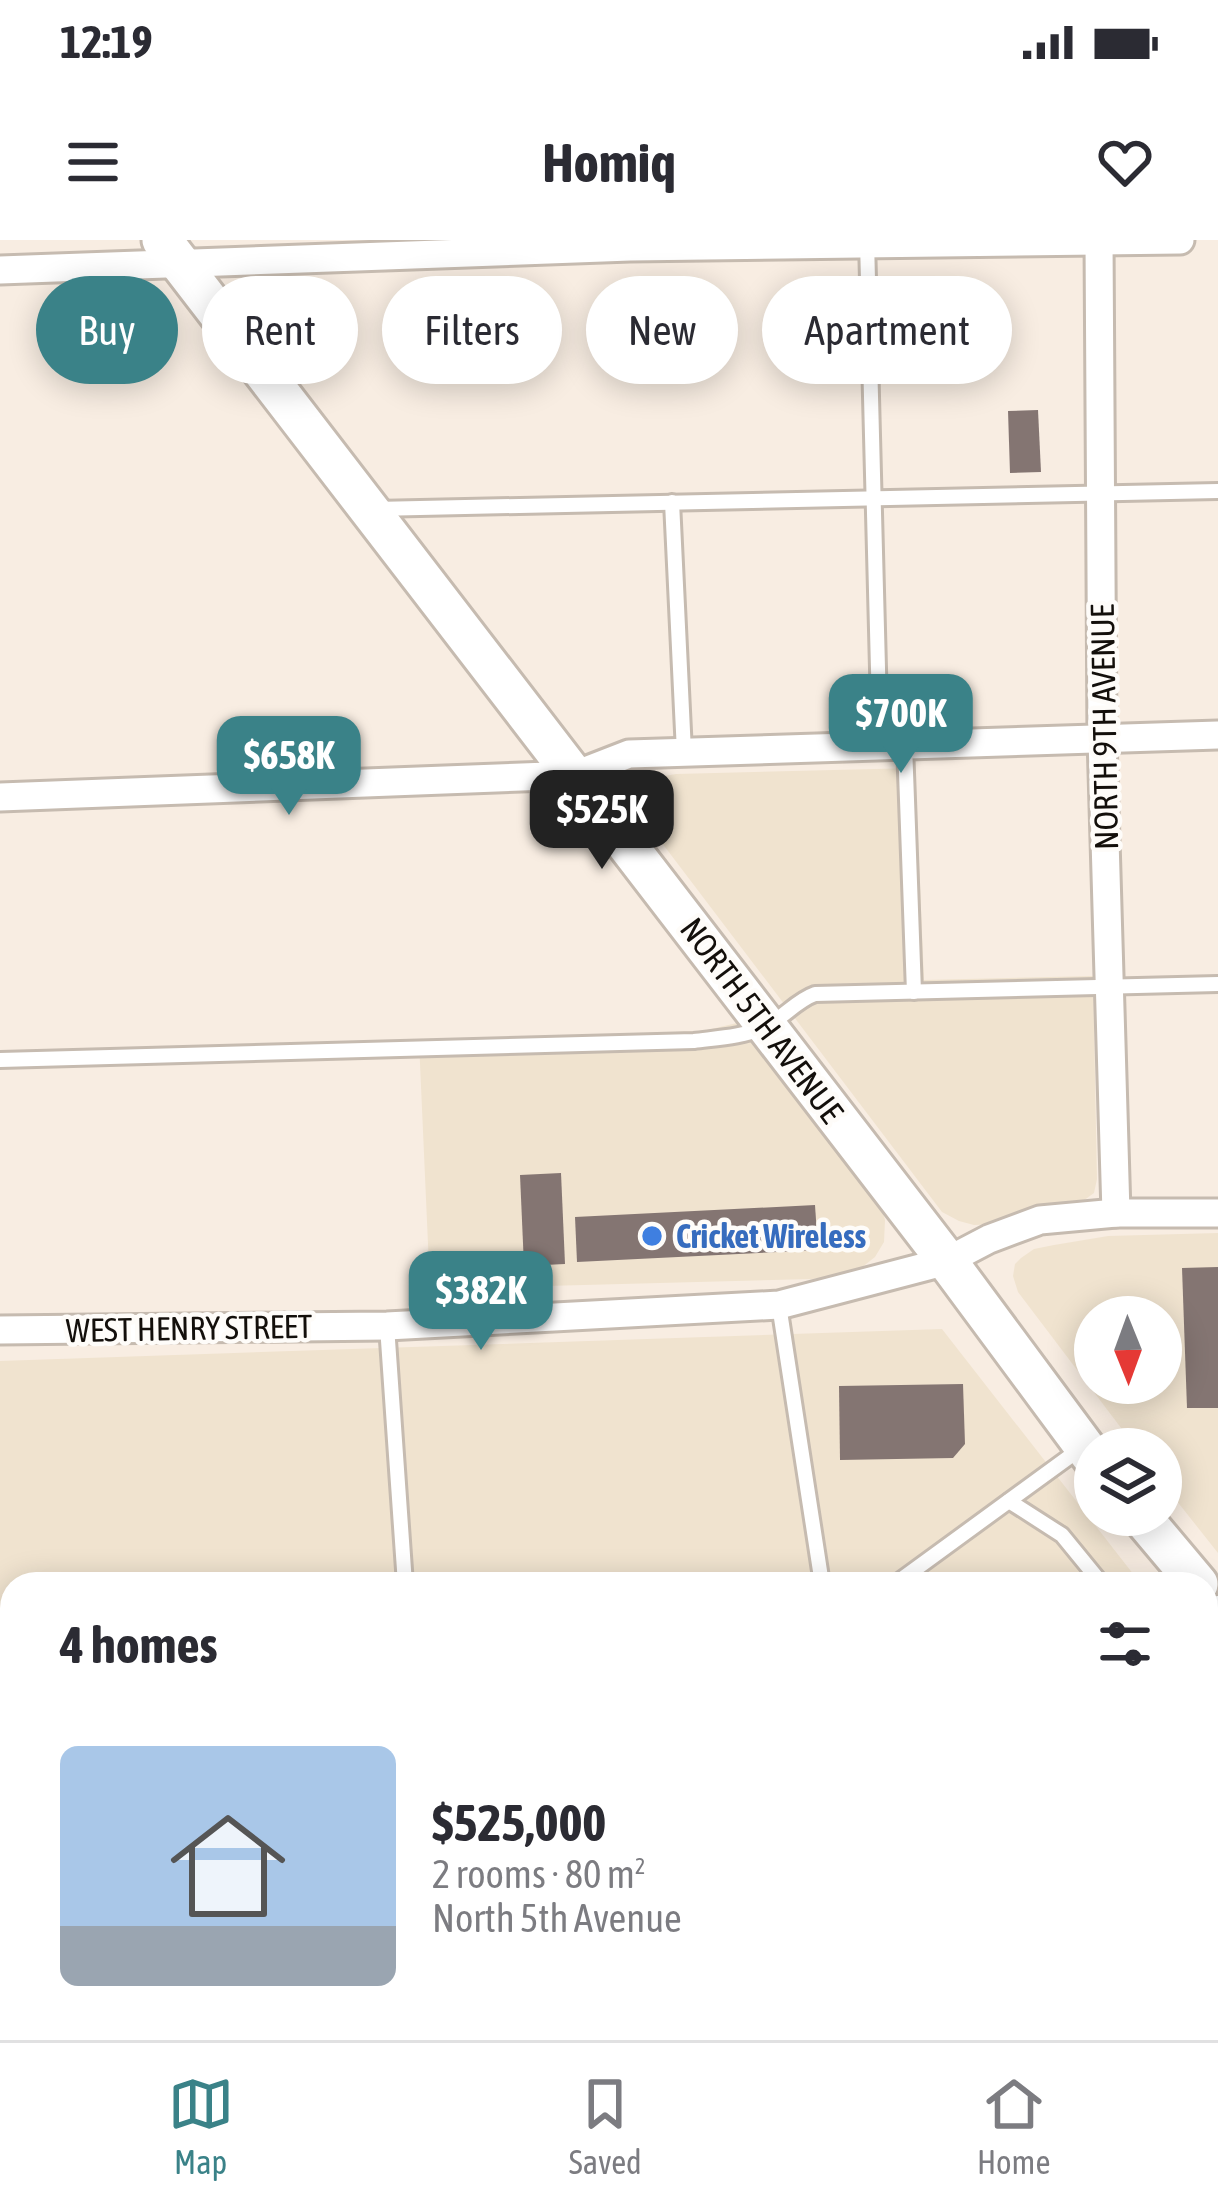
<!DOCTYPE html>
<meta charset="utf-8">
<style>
body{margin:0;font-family:"Asap Condensed",sans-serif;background:#f2f2f3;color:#2b2b33;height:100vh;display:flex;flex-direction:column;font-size:45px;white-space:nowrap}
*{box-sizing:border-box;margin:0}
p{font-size:39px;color:#7c7c81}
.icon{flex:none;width:66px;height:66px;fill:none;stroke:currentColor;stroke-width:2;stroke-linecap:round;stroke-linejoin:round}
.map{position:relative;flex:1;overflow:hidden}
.panel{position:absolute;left:0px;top:1332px;width:1218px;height:468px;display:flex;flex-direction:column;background:#fff;border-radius:36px 36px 0 0;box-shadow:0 6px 30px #0003}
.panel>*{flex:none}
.guide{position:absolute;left:36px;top:36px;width:1146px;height:108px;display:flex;gap:24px}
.needle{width:78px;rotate:179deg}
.tools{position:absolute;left:1074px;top:1056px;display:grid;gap:24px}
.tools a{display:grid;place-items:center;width:108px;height:108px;border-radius:50%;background:#fff;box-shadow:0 6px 30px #0003;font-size:60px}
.price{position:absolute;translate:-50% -102px;padding:0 27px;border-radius:24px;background:#3a8288;color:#fff;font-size:39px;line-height:78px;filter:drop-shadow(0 3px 6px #0008)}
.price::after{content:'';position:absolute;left:50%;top:72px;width:36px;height:27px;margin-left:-18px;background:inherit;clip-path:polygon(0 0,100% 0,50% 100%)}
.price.selected{background:#222;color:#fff}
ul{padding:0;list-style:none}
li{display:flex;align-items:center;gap:36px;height:300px;padding:0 60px}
li span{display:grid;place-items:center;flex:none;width:336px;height:240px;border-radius:18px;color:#555}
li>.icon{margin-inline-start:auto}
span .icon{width:144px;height:144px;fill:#fffc;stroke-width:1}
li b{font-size:51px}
h2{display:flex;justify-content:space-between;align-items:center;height:144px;padding:0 60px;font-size:51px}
.pill{padding:0 42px;border-radius:54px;background:#fff;box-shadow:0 6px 30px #0003;font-size:42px;line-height:108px}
.pill.selected{background:#3a8288;color:#fff}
.status{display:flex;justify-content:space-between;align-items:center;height:84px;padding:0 60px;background:#fff;direction:ltr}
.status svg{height:33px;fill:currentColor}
header{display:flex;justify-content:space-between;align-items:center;height:156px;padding:0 60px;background:#fff;font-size:54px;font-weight:700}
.tabs{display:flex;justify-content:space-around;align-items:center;height:168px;border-top:3px solid #e1e1e2;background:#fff;font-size:33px;color:#7c7c81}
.tabs a{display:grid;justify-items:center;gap:6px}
.tabs .selected{color:#3a8288}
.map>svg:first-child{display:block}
</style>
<div class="status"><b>12:19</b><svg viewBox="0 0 49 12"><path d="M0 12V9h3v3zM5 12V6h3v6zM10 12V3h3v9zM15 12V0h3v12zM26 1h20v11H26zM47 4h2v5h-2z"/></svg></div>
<header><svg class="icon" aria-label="menu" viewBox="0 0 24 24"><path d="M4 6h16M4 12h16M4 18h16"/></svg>Homiq<svg class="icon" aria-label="heart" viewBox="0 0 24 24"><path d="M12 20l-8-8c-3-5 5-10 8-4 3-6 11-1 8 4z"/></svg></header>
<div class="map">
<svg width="1218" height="1800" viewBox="0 0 1218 1800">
<rect width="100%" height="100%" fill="#f8ede2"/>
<g fill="#f0e3cf" fill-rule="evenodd">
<path d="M915,528L924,740L1093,736L1097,939L1094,953L1083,961L1031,970L996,984L974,985L959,981L942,972L643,578L645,548L658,537L676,534Z"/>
<path d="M737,783L880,963L885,980L884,1002L875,1017L861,1028L843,1035L812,1039L430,1049L419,801L703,791Z"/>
<path d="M1218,993V1313L1161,1241V1209H1137L1018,1052L1013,1036L1015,1024L1021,1018L1034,1009L1054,1005L1108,996ZM1095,1077H1161V1143H1095Z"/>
<path d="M942,1089L1141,1344H12V1788H1206V1426L1218,1442V1800H0V1121Z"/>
</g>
<g fill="#847572">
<path d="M1038,170L1041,232L1010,233L1008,171Z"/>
<path d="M561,933L565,1024L524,1026L520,935Z"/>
<path d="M815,965L818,1010L577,1022L575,977Z"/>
<path d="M1218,1027V1168H1187L1182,1028Z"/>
<path d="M963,1144L965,1204L953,1218L840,1220L839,1146Z"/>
<path d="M1218,1748V1800H1211L1208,1749Z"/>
<path d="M179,1788H464L465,1800H180Z"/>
</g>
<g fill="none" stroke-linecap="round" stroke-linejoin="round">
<g stroke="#c6bbb0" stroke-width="20">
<g id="lane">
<path d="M867,1L880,506"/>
<path d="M672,262L684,512"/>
<path d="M375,269L1218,251"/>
<path d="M905,505L914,752"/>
<path d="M0,820L694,801C717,798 743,797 764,787C783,779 795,761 815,754L1218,744"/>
<path d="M779,1065L822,1344"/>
<path d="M387,1086L405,1344"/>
<path d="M1009,1261L1062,1295L1102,1344"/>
<path d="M895,1344L1080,1209"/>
<path d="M1215,1364L1218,1363"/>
<path d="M1206,1505L1218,1520"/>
<path d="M1206,1552L1218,1551"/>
<path d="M1206,1654H1218"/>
<path d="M511,1788V1800"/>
<path d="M868,1788L869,1800"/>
<path d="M1148,1788L1153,1800"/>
</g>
</g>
<g stroke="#c6bbb0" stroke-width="33">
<g id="street">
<path d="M1099,0L1102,498L1116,973"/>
<path d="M0,30L630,7L1180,0"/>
<path d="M0,557L575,535L629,514L1218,495"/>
<path d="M0,1090L387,1086L779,1065L947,1021L989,999L1040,980L1116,973H1218"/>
</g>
</g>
<g stroke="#c6bbb0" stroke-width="45">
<g id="secondary">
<path d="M162,0L947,1021L1095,1221"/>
<path d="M1140,1275L1198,1344"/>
</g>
</g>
<use href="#lane" stroke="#fff" stroke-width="14"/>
<use href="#street" stroke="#fff" stroke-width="27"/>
<use href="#secondary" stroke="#fff" stroke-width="39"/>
</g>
<circle fill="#3f7fe0" stroke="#fefcf9" stroke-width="4.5" cx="652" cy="996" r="12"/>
<g text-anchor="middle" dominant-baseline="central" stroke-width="9" stroke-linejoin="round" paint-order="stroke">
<g font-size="33" fill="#130f0b" stroke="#fefcf9">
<text transform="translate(1104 487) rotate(-91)">NORTH 9TH AVENUE</text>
<text transform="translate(762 780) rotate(53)">NORTH 5TH AVENUE</text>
<text transform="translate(189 1088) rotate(-1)">WEST HENRY STREET</text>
</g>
<g font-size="33" font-weight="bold" fill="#366cbe" stroke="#fefcf9" text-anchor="start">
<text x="676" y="996">Cricket Wireless</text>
</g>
</g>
</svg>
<div class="tools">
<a><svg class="needle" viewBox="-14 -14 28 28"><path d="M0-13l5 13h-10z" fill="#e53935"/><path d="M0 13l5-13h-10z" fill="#7c7c81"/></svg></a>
<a><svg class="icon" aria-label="layers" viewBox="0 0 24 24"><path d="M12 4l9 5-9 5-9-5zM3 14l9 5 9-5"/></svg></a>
</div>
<b class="price" style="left:901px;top:536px">$700K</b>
<b class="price" style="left:289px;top:578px">$658K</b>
<b class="price selected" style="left:602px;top:632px">$525K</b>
<b class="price" style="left:481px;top:1113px">$382K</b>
<div class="guide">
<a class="pill selected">Buy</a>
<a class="pill">Rent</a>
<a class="pill">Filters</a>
<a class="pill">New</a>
<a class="pill">Apartment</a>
</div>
<section class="panel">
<h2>4 homes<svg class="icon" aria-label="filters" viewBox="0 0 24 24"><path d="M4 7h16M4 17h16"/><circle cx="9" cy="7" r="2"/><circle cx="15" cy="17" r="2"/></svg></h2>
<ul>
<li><span style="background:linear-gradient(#a9c7e8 75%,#9aa5b1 0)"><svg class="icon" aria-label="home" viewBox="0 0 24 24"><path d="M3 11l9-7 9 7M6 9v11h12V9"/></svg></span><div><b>$525,000</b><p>2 rooms · 80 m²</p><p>North 5th Avenue</p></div></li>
</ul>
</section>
</div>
<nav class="tabs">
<a class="selected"><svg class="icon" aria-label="map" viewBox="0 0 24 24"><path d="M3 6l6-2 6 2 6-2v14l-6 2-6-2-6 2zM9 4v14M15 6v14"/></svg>Map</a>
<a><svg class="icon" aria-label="saved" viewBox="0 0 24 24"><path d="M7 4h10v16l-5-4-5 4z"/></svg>Saved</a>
<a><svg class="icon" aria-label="home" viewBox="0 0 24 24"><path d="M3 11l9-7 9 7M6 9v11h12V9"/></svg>Home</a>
</nav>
